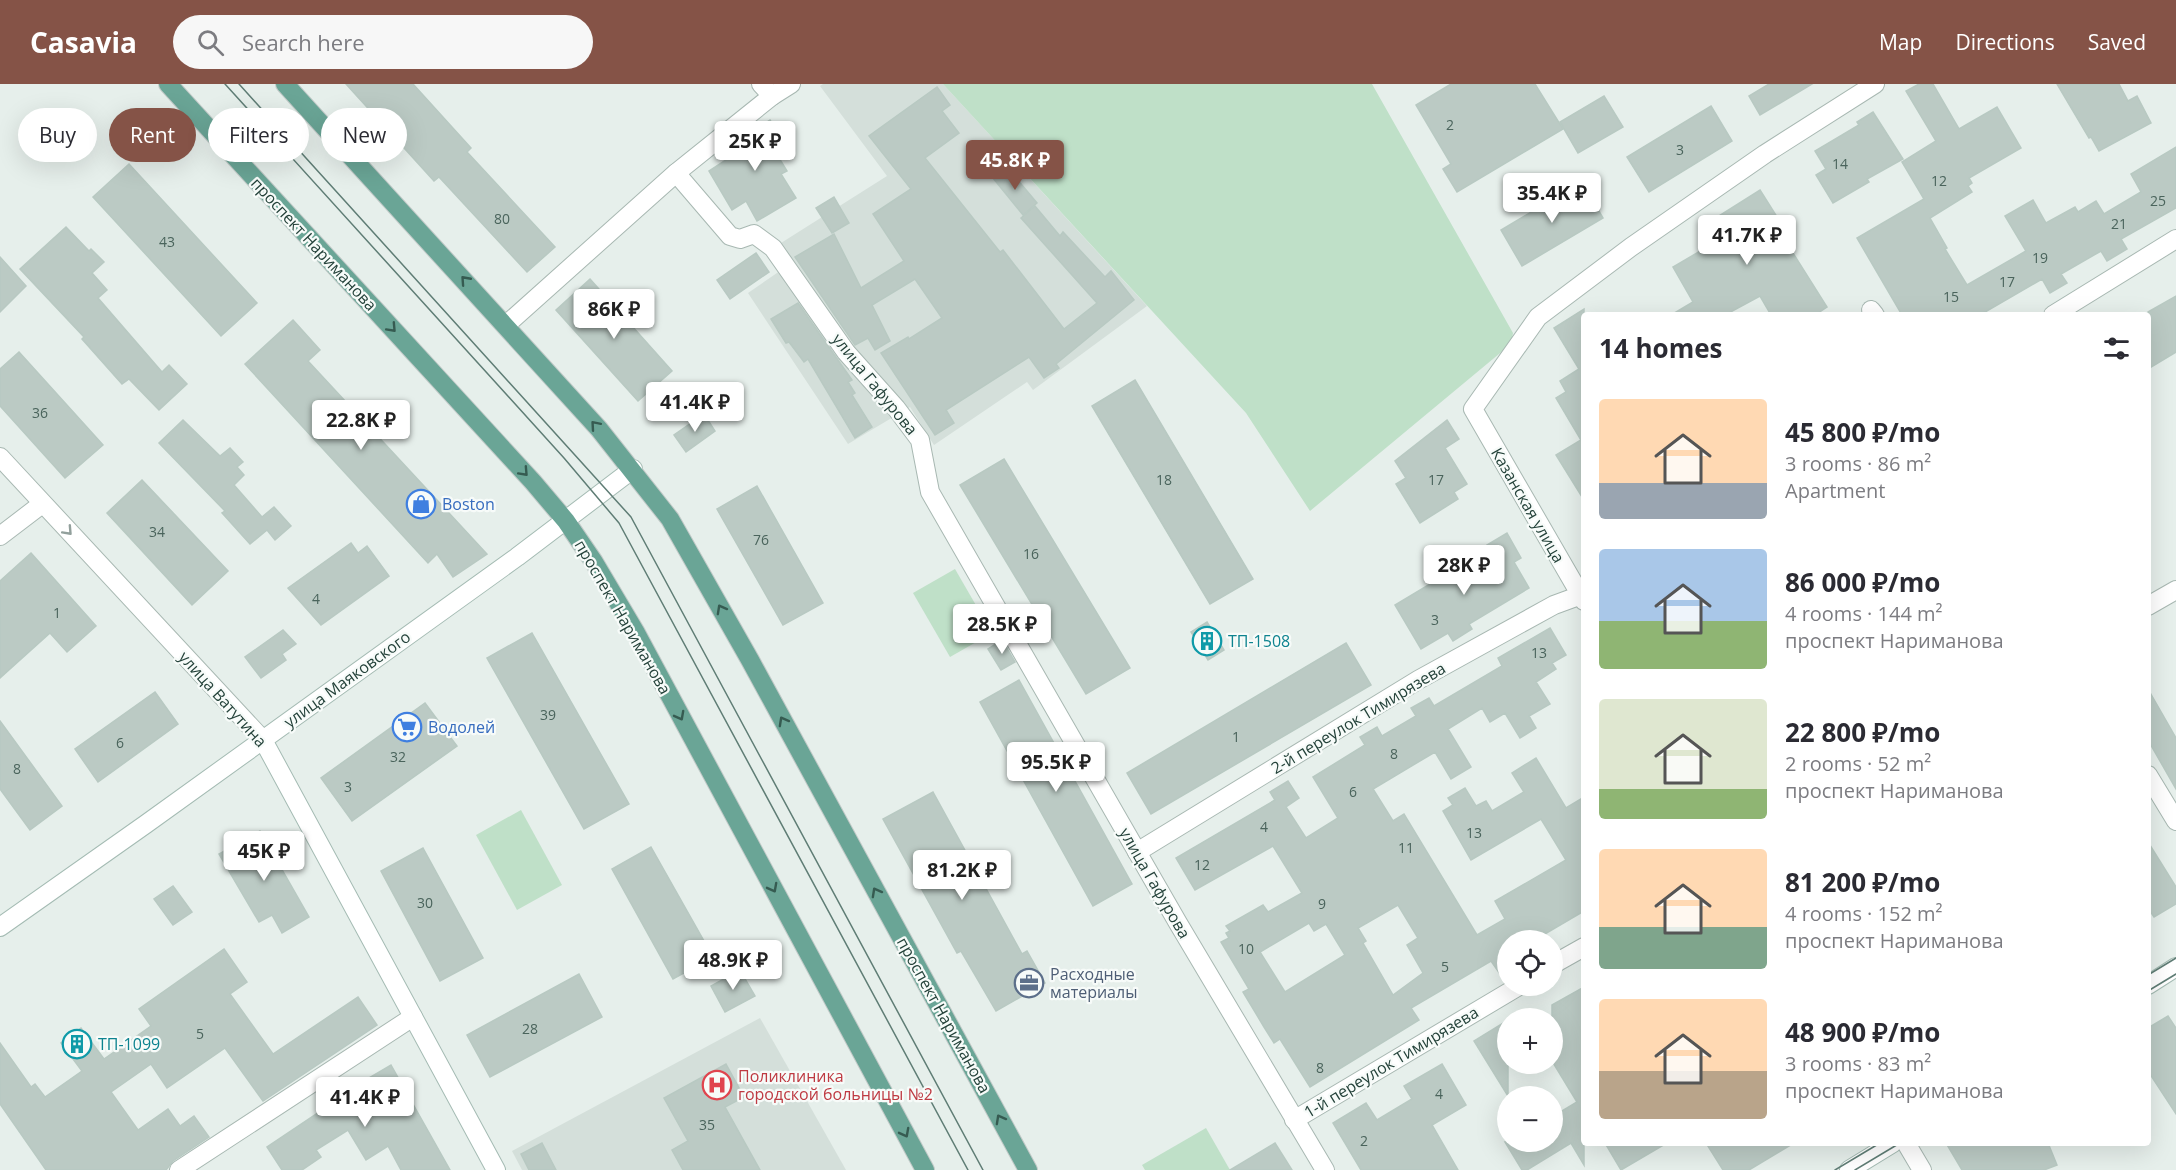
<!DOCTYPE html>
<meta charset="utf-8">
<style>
body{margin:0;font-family:"Open Sans",sans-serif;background:#f7f7f7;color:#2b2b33;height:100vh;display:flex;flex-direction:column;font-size:22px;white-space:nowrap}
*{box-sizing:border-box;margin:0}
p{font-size:20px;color:#7c7c81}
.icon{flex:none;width:33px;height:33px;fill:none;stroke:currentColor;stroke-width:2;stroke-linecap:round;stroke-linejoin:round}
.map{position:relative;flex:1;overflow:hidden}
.details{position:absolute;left:1581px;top:228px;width:570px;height:834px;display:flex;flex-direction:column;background:#fff;border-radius:6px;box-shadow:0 6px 24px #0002}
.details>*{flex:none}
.top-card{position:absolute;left:18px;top:24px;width:570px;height:54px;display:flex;gap:12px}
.tools{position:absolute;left:1497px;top:846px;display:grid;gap:12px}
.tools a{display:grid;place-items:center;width:66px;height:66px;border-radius:50%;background:#fff;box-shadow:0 6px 24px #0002;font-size:30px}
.price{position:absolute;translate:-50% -51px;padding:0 14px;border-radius:6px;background:#fff;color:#222;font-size:20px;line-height:39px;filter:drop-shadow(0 2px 3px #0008)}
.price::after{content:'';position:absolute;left:50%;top:36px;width:18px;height:14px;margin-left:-9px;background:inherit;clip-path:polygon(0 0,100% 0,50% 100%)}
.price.current{background:#855347;color:#fff}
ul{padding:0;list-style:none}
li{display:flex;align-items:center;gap:18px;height:150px;padding:0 18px}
li span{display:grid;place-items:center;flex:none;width:168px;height:120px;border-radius:6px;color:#555}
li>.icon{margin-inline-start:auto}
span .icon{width:72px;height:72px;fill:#fffc;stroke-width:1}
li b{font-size:26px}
h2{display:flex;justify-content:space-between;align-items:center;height:72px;padding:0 18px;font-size:26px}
.tag{padding:0 21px;border-radius:27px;background:#fff;box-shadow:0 6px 24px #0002;font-size:21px;line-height:54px}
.tag.current{background:#855347;color:#fff}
header{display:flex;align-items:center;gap:36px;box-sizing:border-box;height:84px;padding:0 30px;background:#855347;color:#fff}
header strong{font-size:28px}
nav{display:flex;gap:33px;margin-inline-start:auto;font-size:21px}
.search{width:420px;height:54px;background:#f7f7f7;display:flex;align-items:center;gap:15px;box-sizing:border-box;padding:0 21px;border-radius:33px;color:#7c7c81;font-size:22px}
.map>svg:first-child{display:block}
</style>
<header>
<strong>Casavia</strong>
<div class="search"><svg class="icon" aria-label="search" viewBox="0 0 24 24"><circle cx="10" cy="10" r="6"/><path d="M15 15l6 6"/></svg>Search here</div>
<nav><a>Map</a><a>Directions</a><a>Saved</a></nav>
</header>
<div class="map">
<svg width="2176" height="1086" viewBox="0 0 2176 1086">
<rect width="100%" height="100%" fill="#e6efeb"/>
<g fill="#d4dfda">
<path d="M823,0H943L1147,222L1033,306L1027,298L934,361L910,323L848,360L748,209L793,178L781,159L887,92L820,2Z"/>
<path d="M760,934L846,1086H522L512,1067Z"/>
</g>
<g fill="#bfe0c8">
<path d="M943,0H1372L1513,249L1511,260L1310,427L1246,329Z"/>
<path d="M955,485L992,549L950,573L913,509Z"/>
<path d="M521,726L562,801L517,826L476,751Z"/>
<path d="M1206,1044L1230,1086H1145L1142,1081Z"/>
</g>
<g fill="#bbcac4" stroke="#b8c9c2" stroke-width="1.5" fill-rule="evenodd">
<path d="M346,0H413L471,64L467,68L555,163L527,188L439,93L434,97Z"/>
<path d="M1451,0H1535L1563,45L1457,108L1443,85L1451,80L1416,21Z"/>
<path d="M1769,0H1812L1760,31L1749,12Z"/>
<path d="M1919,0H1933L1959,45L1997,23L2021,64L1969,94L1972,99L1968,102L1972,108L1930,134L1947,164L1945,165L1967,201L2026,167L2005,132L2033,116L2046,139L2075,123L2078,128L2096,117L2104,130L2141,108L2131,90L2176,63V124L2121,155L2127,165L2107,177L2101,167L2061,190L2067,199L2050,209L2042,195L1980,231H1902L1857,154L1924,115L1902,78L1936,57L1906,7Z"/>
<path d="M2057,0H2119L2128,17L2137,12L2151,39L2099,67L2091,53L2089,54Z"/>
<path d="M937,3L950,21L942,27L959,49L925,74L1000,168L1003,166L1064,245L1097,219L1021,134L1035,122L1060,152L1063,148L1105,193L1111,187L1134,216L1056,280L1059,284L1044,294L1029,273L946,326L954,339L935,351L881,269L908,253L909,255L942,234L915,195L872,221L890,257L875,266L868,254L855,261L795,173L834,150L861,204L904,177L873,130L911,105L869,52Z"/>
<path d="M1604,12L1623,43L1578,69L1560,38Z"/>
<path d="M1711,22L1732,57L1649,108L1627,73Z"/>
<path d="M1873,28L1903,75L1867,95L1869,98L1833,119L1816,91L1826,85L1815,67L1859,41L1857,38Z"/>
<path d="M770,36L789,68L779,74L787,87L781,90L796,114L757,137L746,117L732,126L709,87L726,76L721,67Z"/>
<path d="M987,62L1004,81L990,93L974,74Z"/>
<path d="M129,80L257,219L221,252L93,113Z"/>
<path d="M1007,83L1037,119L1023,131L993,94Z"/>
<path d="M1582,98L1603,134L1522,182L1501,146Z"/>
<path d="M1760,106L1786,147L1781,150L1827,223L1815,231H1771L1760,212L1725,231H1671L1693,218L1673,183L1714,159L1703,142Z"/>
<path d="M834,113L849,139L832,149L816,124Z"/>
<path d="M66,143L89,167L91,165L104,178L92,189L107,206L98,214L162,288L169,281L187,300L159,326L129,295L122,300L82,255L84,253L20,185Z"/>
<path d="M756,169L769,188L730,215L717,196Z"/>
<path d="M0,173L26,202L0,228Z"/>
<path d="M590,195L672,287L638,317L556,226Z"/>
<path d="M2176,212V268L2148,285V228Z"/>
<path d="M798,219L852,296L848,298L855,309L852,311L872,343L855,354L808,275L804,278L789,258L786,259L771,235Z"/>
<path d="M1584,225V416L1556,371L1581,356L1556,314L1566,308L1560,297L1579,285L1554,244Z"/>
<path d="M293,236L320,266L308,277L487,470L453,493L437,470L428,479L245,280Z"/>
<path d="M19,268L103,361L65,394L0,322V285Z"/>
<path d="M1135,296L1253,495L1210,520L1092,322Z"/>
<path d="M704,330L715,347L686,368L674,351Z"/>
<path d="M183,336L220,372L230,364L243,378L237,383L244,391L234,401L262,433L274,423L291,442L275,456L267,446L250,460L222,429L225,427L159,359Z"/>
<path d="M1447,336L1459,355L1445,364L1467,400L1454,408L1458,415L1420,439L1396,400L1406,394L1395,377Z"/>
<path d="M1004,375L1130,584L1086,610L960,401Z"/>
<path d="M142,396L228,487L192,521L107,429Z"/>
<path d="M757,402L823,519L783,541L717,425Z"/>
<path d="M1507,449L1521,474L1514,478L1529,504L1469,540L1472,545L1453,557L1448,549L1421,565L1395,521L1455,485L1458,490L1493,470L1487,461Z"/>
<path d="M351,459L358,469L367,462L389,492L321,541L288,504Z"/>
<path d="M31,469L96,542L67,568L50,549L0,594V497Z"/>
<path d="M1207,538L1224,566L1208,576L1191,548Z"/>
<path d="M1550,544L1566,571L1552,579L1556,585L1536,598L1550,620L1529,632L1536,644L1520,654L1505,629L1490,638L1482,624L1448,645L1471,683L1451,695L1435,668L1373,705L1393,737L1404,730L1477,851L1505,835L1495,817L1566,776L1541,735L1471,776L1443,727L1453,721L1448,714L1465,704L1476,722L1486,717L1492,727L1524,708L1512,689L1536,674L1566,724L1584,713V827L1545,850L1544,848L1529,856H1508V896L1505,897L1491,877L1411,924L1419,936L1310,1003L1280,955L1274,959L1264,943L1243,908L1249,905L1221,858L1229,854L1226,849L1230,847L1226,842L1263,821L1268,828L1302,809L1273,762L1195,806L1176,774L1275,716L1270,708L1288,697L1299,714L1286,723L1306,754L1338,734L1313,693L1365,661L1360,653L1377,643L1382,652L1416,632L1411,624L1429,614L1434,622L1502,582L1498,574ZM1398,821L1418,854L1407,861L1423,889L1393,911L1363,859L1366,857L1358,844ZM1309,839L1314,847L1326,840L1345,871L1285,908L1260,868Z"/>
<path d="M283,546L296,560L282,570L286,576L261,594L245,573Z"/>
<path d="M532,549L629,720L584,745L487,574Z"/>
<path d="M1002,556L1015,578L1001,586L988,565Z"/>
<path d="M1346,559L1371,601L1151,730L1127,689Z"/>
<path d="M1019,596L1132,800L1093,822L980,618Z"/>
<path d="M2148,605L2176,654V705L2148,656Z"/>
<path d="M155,608L178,640L98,698L75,665Z"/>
<path d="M425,619L457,662L352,737L321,694Z"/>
<path d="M0,637L62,722L30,746L0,705Z"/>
<path d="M933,708L1022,870L1027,867L1045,899L996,927L961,867L957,869L883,735Z"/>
<path d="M260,747L309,833L282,849L272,831L259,838L219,770Z"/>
<path d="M2148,758L2176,803V820L2154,833L2148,824Z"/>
<path d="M651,763L713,873L673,895L612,785Z"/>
<path d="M423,764L483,874L440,897L381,787Z"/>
<path d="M173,802L192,828L173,841L154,815Z"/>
<path d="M224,865L247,898L230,910L273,970L358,913L377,941L263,1017L225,964L167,1004L151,980L111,1008L138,1046L168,1025L180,1042L194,1032L209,1053L173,1077L166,1086H46L0,1020V959L31,1003L35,1000L45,1013L82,987L61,959L81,944L104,975L151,942L139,925Z"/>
<path d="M740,886L755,912L725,928L711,902Z"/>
<path d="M579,890L602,933L490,993L467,951Z"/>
<path d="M1584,903V1081L1571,1059L1527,1086H1522L1505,1058H1552V1033L1577,1018L1552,977V921Z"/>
<path d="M2168,932L2176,944V1030L2148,987V944Z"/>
<path d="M1508,936V1012L1474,957Z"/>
<path d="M726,980L744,1013L725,1023L760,1086H683L672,1066L688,1057L664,1014Z"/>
<path d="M1442,980L1466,1021L1432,1041L1458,1086H1361L1333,1039L1366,1019L1377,1036L1412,1015L1404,1002Z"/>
<path d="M391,981L450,1086H401L388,1062L366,1076L348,1046L316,1066L321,1073L302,1086H282L267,1063L325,1024L323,1021Z"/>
<path d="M542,1059L556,1086H529L521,1070Z"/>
<path d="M1275,1059L1292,1086H1230Z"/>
<path d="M1605,1059H1667L1621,1086Z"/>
<path d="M1706,1059H1794L1749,1086H1723Z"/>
<path d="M1946,1059H2048L2057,1081L2044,1086H1962Z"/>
</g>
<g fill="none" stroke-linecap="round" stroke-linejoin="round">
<g stroke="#a8b8b2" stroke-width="20">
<g id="street">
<path d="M761,0L772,12L676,89L730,152L740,155L754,150L773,164L846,268L896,324L920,356L930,408L1178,839L1325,1086"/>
<path d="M772,12L791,0"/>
<path d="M1871,226L1875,231"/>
<path d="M2053,231L2176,155"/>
<path d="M506,241L676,89"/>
<path d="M0,373L263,656"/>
<path d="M0,452L42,420"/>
<path d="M1584,517L1473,325L1538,233L1631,163L1765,70L1875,0"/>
<path d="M2148,522L2176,506"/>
<path d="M2148,691L2176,737"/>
<path d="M1137,768L1418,596L1554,521L1584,510"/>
<path d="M1552,881L1584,863"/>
<path d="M1294,1036L1519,902"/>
<path d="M1906,1059L1922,1086"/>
<path d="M179,1086L413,933"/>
</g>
</g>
<g stroke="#a4bbb3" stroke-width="20">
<g id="secondary">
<path d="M263,656L496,1086"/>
<path d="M0,843L146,740L517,473L633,385"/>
<path d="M2148,901L2176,883"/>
<path d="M1849,1086L1893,1059"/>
</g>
</g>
<g stroke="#c2cac8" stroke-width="20">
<g id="primary">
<path d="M168,0L533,398L566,437L594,478L635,547L925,1086"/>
<path d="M285,0L599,345L670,435L750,576L1028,1086"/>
</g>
</g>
<use href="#street" stroke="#fff" stroke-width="18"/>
<use href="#secondary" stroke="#fff" stroke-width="18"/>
<use href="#primary" stroke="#6aa596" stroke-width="18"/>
<g stroke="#5f7d75" stroke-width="1.5">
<path d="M225,0L564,374L619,439L968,1086"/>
<path d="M239,0L631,433L983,1086"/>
<path d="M2148,891L2176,874"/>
<path d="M2148,907L2176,890"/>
<path d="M1835,1086L1880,1059"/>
<path d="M1855,1086L1900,1059"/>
</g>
</g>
<defs><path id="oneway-chevron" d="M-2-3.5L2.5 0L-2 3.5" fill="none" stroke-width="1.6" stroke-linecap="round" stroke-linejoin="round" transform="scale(1.5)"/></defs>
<g stroke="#365b51">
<use href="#oneway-chevron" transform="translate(465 196) rotate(-132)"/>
<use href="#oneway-chevron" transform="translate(392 244) rotate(47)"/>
<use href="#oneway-chevron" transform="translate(595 341) rotate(-131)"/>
<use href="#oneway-chevron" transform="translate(524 388) rotate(47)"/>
<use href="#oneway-chevron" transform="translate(721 525) rotate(-119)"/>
<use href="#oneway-chevron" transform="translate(680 632) rotate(62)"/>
<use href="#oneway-chevron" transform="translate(783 637) rotate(-119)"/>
<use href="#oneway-chevron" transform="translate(773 804) rotate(62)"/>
<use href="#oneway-chevron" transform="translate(876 808) rotate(-119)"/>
<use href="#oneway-chevron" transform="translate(1000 1035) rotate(-119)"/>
<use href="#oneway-chevron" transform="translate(905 1049) rotate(62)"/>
</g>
<use stroke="#92a09c" href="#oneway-chevron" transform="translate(68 447) rotate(47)"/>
<defs>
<g id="shop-ring" transform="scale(1.5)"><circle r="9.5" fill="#f7fbf9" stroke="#3f7fe0" stroke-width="1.5"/><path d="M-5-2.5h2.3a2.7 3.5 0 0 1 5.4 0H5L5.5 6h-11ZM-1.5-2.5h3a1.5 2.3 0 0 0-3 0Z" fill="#3f7fe0"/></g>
<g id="building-ring" transform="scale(1.5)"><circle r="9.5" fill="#f7fbf9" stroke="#0f9aa8" stroke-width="1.5"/><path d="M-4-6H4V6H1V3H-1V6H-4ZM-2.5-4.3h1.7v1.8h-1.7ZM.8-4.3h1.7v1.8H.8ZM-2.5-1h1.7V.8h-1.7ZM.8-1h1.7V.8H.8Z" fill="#0f9aa8"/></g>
<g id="supermarket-ring" transform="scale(1.5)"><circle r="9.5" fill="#f7fbf9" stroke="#3f7fe0" stroke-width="1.5"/><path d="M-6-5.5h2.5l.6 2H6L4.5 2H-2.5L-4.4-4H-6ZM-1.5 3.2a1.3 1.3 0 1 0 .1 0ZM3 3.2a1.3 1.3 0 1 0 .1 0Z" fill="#3f7fe0"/></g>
<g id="office-ring" transform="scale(1.5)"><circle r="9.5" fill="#f7fbf9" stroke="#5c6f8a" stroke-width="1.5"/><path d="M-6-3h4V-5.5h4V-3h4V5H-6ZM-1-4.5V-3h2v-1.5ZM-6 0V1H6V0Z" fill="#5c6f8a"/></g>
<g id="hospital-ring" transform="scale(1.5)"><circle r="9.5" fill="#f7fbf9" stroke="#e0444e" stroke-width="1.5"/><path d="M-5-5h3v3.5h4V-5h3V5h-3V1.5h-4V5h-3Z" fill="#e0444e"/></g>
</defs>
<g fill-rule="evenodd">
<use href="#shop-ring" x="421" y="420"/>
<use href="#building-ring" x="1207" y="557"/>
<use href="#supermarket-ring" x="407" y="643"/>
<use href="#office-ring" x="1029" y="899"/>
<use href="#building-ring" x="77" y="960"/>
<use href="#hospital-ring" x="717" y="1001"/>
</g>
<g text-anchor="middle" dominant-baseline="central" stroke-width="4.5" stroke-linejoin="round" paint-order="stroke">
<g font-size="14" fill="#4a645c">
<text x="1450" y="40">2</text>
<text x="1680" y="65">3</text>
<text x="1840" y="79">14</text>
<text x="1939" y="96">12</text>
<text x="2158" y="116">25</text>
<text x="502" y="134">80</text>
<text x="2119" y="139">21</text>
<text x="167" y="157">43</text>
<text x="2040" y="173">19</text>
<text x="2007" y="197">17</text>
<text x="1951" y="212">15</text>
<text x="40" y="328">36</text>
<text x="1164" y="395">18</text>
<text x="1436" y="395">17</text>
<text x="157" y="447">34</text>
<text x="761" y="455">76</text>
<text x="1031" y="469">16</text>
<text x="316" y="514">4</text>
<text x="57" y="528">1</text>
<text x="1435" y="535">3</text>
<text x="1539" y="568">13</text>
<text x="548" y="630">39</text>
<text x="1236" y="652">1</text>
<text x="120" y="658">6</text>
<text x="1394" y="669">8</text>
<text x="398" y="672">32</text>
<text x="17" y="684">8</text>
<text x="348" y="702">3</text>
<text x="1353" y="707">6</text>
<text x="1264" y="742">4</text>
<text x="1474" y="748">13</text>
<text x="1406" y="763">11</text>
<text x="1202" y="780">12</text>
<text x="425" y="818">30</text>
<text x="1322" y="819">9</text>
<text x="1246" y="864">10</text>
<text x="1445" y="882">5</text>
<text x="530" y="944">28</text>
<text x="200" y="949">5</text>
<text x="1320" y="983">8</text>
<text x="1439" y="1009">4</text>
<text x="707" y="1040">35</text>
<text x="1364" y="1056">2</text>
</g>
<g font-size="16" fill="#24423a" stroke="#f7fbf9">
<text transform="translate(314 160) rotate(47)">проспект Нариманова</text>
<text transform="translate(875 300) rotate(51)">улица Гафурова</text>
<text transform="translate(1528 421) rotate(60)">Казанская улица</text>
<text transform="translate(623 533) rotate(60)">проспект Нариманова</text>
<text transform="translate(347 595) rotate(-36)">улица Маяковского</text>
<text transform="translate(223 615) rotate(48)">улица Ватутина</text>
<text transform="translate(1358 634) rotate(-31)">2-й переулок Тимирязева</text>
<text transform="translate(1155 799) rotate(60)">улица Гафурова</text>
<text transform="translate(944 931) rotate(61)">проспект Нариманова</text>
<text transform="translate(1391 978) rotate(-31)">1-й переулок Тимирязева</text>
</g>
<g font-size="16" fill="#366cbe" stroke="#f7fbf9" text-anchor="start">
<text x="442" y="420">Boston</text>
<text x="428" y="643">Водолей</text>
</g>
<g font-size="16" fill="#0d838f" stroke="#f7fbf9" text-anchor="start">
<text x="1228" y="557">ТП-1508</text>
<text x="98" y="960">ТП-1099</text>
</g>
<g font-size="16" fill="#4e5e75" stroke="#f7fbf9" text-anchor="start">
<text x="1050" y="890">Расходные<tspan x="1050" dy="18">материалы</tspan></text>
</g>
<g font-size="16" fill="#be3a42" stroke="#f7fbf9" text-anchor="start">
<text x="738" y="992">Поликлиника<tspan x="738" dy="18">городской больницы №2</tspan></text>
</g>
</g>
</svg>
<div class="tools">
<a><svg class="icon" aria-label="locate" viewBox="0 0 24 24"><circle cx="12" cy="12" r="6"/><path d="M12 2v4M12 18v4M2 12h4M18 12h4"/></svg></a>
<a>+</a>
<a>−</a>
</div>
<b class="price" style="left:755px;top:88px">25K ₽</b>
<b class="price current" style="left:1015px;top:107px">45.8K ₽</b>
<b class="price" style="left:1552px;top:140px">35.4K ₽</b>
<b class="price" style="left:1747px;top:182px">41.7K ₽</b>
<b class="price" style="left:614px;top:256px">86K ₽</b>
<b class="price" style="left:695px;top:349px">41.4K ₽</b>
<b class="price" style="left:361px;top:367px">22.8K ₽</b>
<b class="price" style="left:1464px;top:512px">28K ₽</b>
<b class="price" style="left:1002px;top:571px">28.5K ₽</b>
<b class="price" style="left:1056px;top:709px">95.5K ₽</b>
<b class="price" style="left:264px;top:798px">45K ₽</b>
<b class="price" style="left:962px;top:817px">81.2K ₽</b>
<b class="price" style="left:733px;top:907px">48.9K ₽</b>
<b class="price" style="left:365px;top:1044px">41.4K ₽</b>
<div class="top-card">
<a class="tag">Buy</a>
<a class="tag current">Rent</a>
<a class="tag">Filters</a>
<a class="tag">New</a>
</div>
<section class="details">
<h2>14 homes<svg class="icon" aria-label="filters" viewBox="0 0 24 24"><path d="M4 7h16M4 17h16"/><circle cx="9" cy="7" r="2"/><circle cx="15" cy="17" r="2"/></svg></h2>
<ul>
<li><span style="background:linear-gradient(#ffd9b3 70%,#9aa5b1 0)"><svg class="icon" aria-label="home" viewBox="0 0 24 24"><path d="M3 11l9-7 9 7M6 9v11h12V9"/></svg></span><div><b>45 800 ₽/mo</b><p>3 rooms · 86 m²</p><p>Apartment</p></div></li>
<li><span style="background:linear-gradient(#a9c7e8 60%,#8fb573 0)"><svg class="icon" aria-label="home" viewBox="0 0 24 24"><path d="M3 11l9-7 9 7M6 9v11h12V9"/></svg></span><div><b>86 000 ₽/mo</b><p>4 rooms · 144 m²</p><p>проспект Нариманова</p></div></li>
<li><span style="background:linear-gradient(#dfe7d0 75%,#8fb573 0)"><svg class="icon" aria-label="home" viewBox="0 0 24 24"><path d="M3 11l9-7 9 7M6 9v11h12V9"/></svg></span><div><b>22 800 ₽/mo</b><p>2 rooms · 52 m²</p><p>проспект Нариманова</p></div></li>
<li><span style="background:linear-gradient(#ffd9b3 65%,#7fa58c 0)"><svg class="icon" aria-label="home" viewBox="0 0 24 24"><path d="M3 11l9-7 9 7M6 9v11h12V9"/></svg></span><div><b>81 200 ₽/mo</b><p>4 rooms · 152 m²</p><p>проспект Нариманова</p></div></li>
<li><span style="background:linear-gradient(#ffd9b3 60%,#b9a48a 0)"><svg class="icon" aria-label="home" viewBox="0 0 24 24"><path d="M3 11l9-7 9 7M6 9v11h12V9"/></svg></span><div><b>48 900 ₽/mo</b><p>3 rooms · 83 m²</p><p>проспект Нариманова</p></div></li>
</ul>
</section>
</div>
